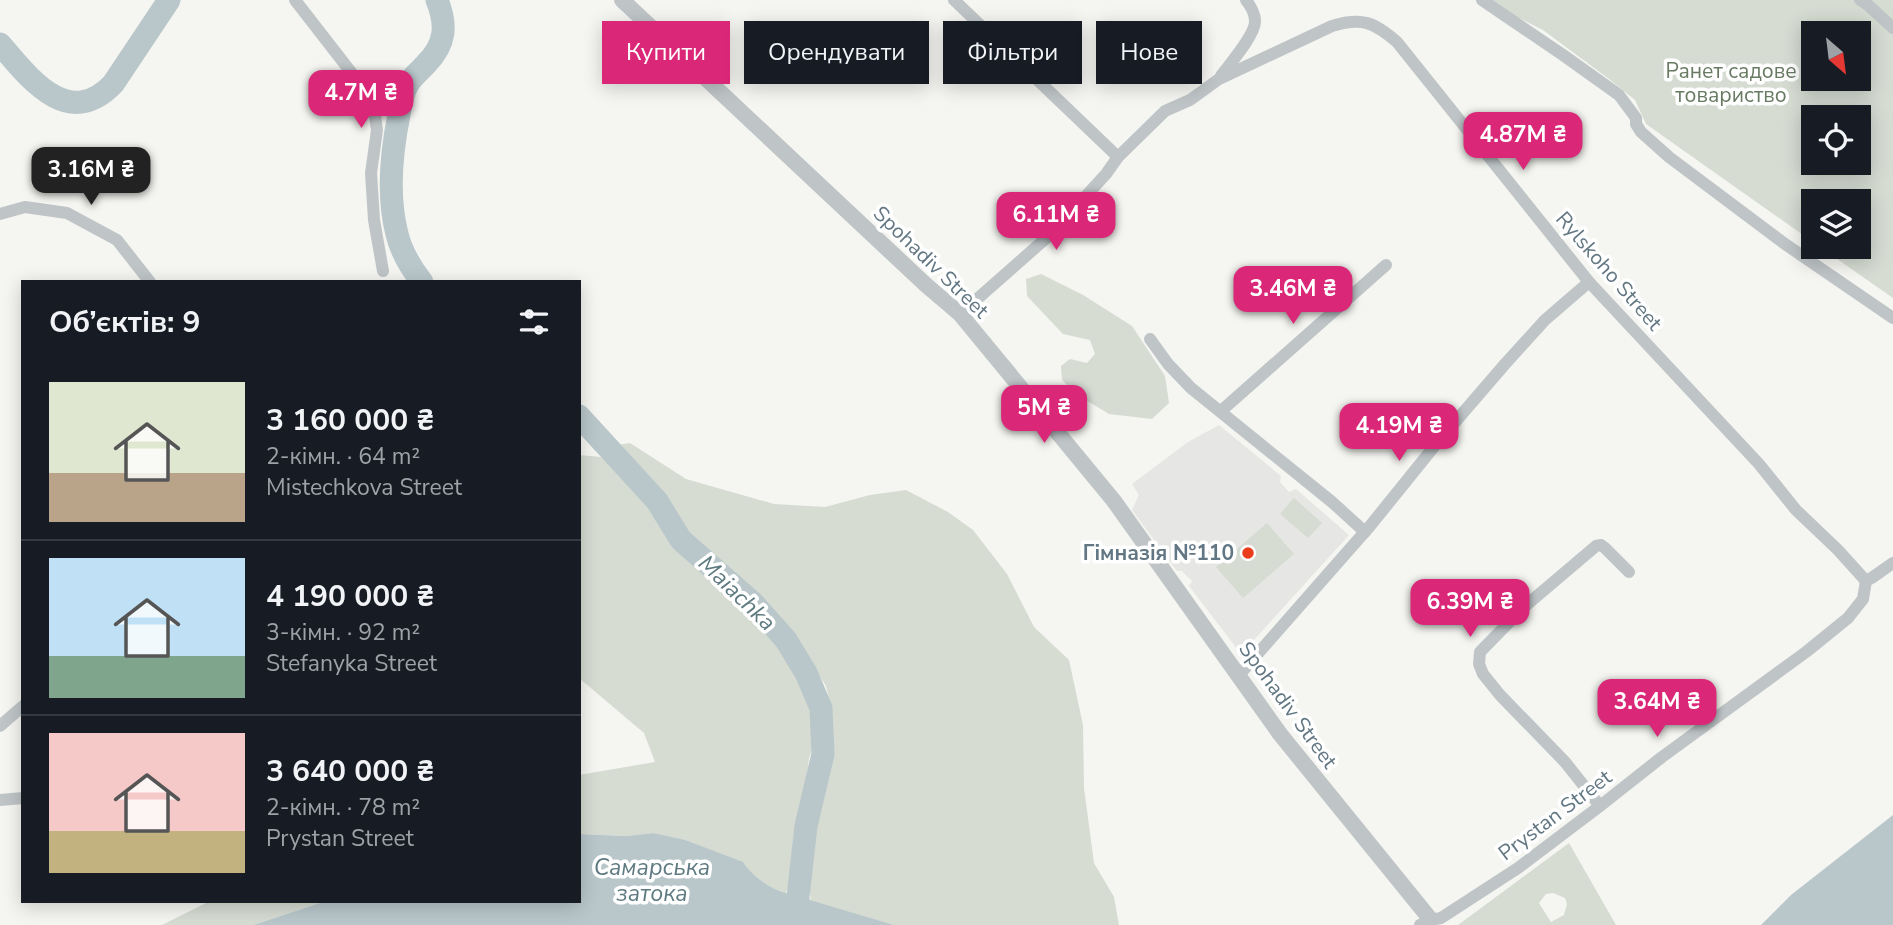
<!DOCTYPE html>
<html lang="uk">
<meta charset="utf-8">
<style>
body{margin:0;font-family:"Nunito Sans",sans-serif;background:#242831;color:#f1f3f6;height:100vh;display:flex;flex-direction:column;font-size:26px;white-space:nowrap}
*{box-sizing:border-box;margin:0}
p{font-size:23px;color:#9ea1a6}
.icon{flex:none;width:38px;height:38px;fill:none;stroke:currentColor;stroke-width:2;stroke-linecap:round;stroke-linejoin:round}
.map{position:relative;flex:1;overflow:hidden}
.details{position:absolute;left:21px;top:280px;width:560px;height:623px;display:flex;flex-direction:column;background:#171b24;border-radius:0px;box-shadow:0 4px 18px #0003}
.details>*{flex:none}
.banner{position:absolute;left:602px;top:21px;width:665px;height:63px;display:flex;gap:14px}
.needle{width:46px;rotate:152deg}
.tools{position:absolute;left:1801px;top:21px;display:grid;gap:14px}
.tools a{display:grid;place-items:center;width:70px;height:70px;border-radius:0px;background:#171b24;box-shadow:0 4px 18px #0003;font-size:35px}
.price{position:absolute;translate:-50% -60px;padding:0 16px;border-radius:14px;background:#db2777;color:#fff;font-size:23px;line-height:46px;filter:drop-shadow(0 2px 4px #0008)}
.price::after{content:'';position:absolute;left:50%;top:42px;width:21px;height:16px;margin-left:-10px;background:inherit;clip-path:polygon(0 0,100% 0,50% 100%)}
.price.on{background:#222;color:#fff}
ul{padding:0;list-style:none}
li{display:flex;align-items:center;gap:21px;height:175px;padding:0 28px}
li+li{border-top:2px solid #363941}
li span{display:grid;place-items:center;flex:none;width:196px;height:140px;border-radius:0px;color:#555}
li>.icon{margin-inline-start:auto}
span .icon{width:84px;height:84px;fill:#fffc;stroke-width:1}
li b{font-size:30px}
h2{display:flex;justify-content:space-between;align-items:center;height:84px;padding:0 28px;font-size:30px}
.chip{padding:0 24px;border-radius:0px;background:#171b24;box-shadow:0 4px 18px #0003;font-size:24px;line-height:63px}
.chip.on{background:#db2777;color:#fff}
.map>svg:first-child{display:block}
</style>
<div class="map">
<svg width="1893" height="925" viewBox="0 0 1893 925">
<rect width="100%" height="100%" fill="#f5f5f1"/>
<path fill="#e6e6e4" d="M1219,425L1281,476L1280,482L1289,492L1296,489L1349,535L1243,652L1238,650L1189,586L1192,581L1182,571H1177L1132,510L1139,495L1132,484L1188,442Z"/>
<g fill="#d6dcd2" fill-rule="evenodd">
<path d="M1489,0H1893V298L1820,247H1858V201H1813V242L1646,124L1635,100L1609,79L1543,30L1499,8ZM1813,33H1858V79H1813ZM1813,117H1858V163H1813Z"/>
<path d="M1041,274L1083,295L1132,326L1165,376L1169,403L1152,419L1109,414L1076,394L1062,380L1061,366L1070,359L1087,363L1095,354L1090,340L1063,334L1027,296L1026,279Z"/>
<path d="M630,443L686,479L774,504L825,507L870,495L906,490L948,512L973,530L1007,574L1034,627L1069,660L1083,725L1084,788L1094,863L1114,897L1119,925H894L811,902L808,875L817,809L832,734V710L826,686L798,643L768,604L708,560L681,527L637,466L617,445Z"/>
<path d="M579,455L601,457L621,471L658,513L672,547L704,572L764,627L781,651L810,703L817,735L809,758L801,828L799,859L786,893L776,892L747,870L653,833L626,836L579,834V775L655,762L644,733L579,678Z"/>
<path d="M1294,498L1322,523L1308,538L1280,514Z"/>
<path d="M1267,523L1294,554L1243,598L1216,567Z"/>
<path d="M1569,843L1616,925H1458ZM1553,893L1565,898L1567,904L1564,915L1551,922L1539,903L1546,894Z"/>
<path d="M210,901H326L253,925H162Z"/>
</g>
<g fill="#b9c7cb">
<path d="M1893,815V925H1761L1791,895Z"/>
<path d="M653,833L685,840L743,862C750,874 772,891 786,893L894,925H253L326,901H579V834L626,836Z"/>
</g>
<g fill="none" stroke-linecap="round" stroke-linejoin="round">
<g stroke="#b9c7cb" stroke-width="23">
<path d="M0,44C30,79 68,130 113,84L169,0"/>
<path d="M422,282C411,268 401,251 397,234C387,195 391,154 399,115C401,105 402,93 408,84C412,77 420,71 426,64C446,44 447,25 437,0"/>
<path d="M579,416L657,501L681,540L753,603L786,640L806,673L821,708L823,754L806,826L798,897L800,925"/>
</g>
<g stroke="#bfc5c7" stroke-width="12">
<path d="M295,0L361,85L375,116L377,130L371,173L374,220L383,271"/>
<path d="M954,0L1118,157"/>
<path d="M1482,0L1563,55L1619,95L1636,118V124L1641,132L1669,157L1785,244L1893,318"/>
<path d="M1860,0L1868,5L1893,28"/>
<path d="M1221,76C1229,65 1256,34 1255,21C1255,14 1250,5 1246,0"/>
<path d="M0,214L25,207L67,213L117,240L150,282"/>
<path d="M960,314L1052,233L1106,174L1118,157L1165,111L1190,100L1219,79L1332,26C1362,17 1374,22 1397,42L1589,282L1759,464L1796,510L1838,550L1866,581"/>
<path d="M1150,339L1168,364L1191,388L1332,502L1365,532"/>
<path d="M1221,411L1386,265"/>
<path d="M1239,675L1370,526L1437,443L1505,364L1545,320L1589,282"/>
<path d="M0,726L23,706"/>
<path d="M0,800L23,798"/>
<path d="M1600,806L1565,762L1500,695L1483,674L1479,664L1480,652L1523,608L1596,546L1601,545L1605,548L1629,572"/>
<path d="M1420,925L1431,920L1441,918L1518,868L1600,806L1662,757L1806,652L1848,618L1863,599L1866,581L1873,577L1893,563"/>
</g>
<path stroke="#bfc5c7" stroke-width="16" d="M622,0L926,285L960,314L1114,501L1280,734L1431,920"/>
</g>
<circle fill="#eb3d1b" stroke="#fff" stroke-width="2.5" cx="1248" cy="553" r="7"/>
<g text-anchor="middle" dominant-baseline="central" stroke-width="7" stroke-linejoin="round" paint-order="stroke">
<g font-size="21" fill="#687a62" stroke="#fff">
<text x="1731" y="71">Ранет садове<tspan x="1731" dy="24">товариство</tspan></text>
</g>
<g font-size="21" fill="#627783" stroke="#fff">
<text transform="translate(931 262) rotate(44)">Spohadiv Street</text>
<text transform="translate(1609 271) rotate(49)">Rylskoho Street</text>
<text transform="translate(1288 705) rotate(54)">Spohadiv Street</text>
<text transform="translate(1555 815) rotate(-37)">Prystan Street</text>
</g>
<g font-size="21" font-weight="bold" fill="#627783" stroke="#fff" text-anchor="end">
<text x="1234" y="553">Гімназія №110</text>
</g>
<g font-size="23" font-style="italic" fill="#5e7a81" stroke="#fff">
<text transform="translate(737 593) rotate(44)">Maiachka</text>
<text x="652" y="867">Самарська<tspan x="652" dy="26">затока</tspan></text>
</g>
</g>
</svg>
<div class="tools">
<a><svg class="needle" viewBox="-14 -14 28 28"><path d="M0-13l5 13h-10z" fill="#e53935"/><path d="M0 13l5-13h-10z" fill="#9ea1a6"/></svg></a>
<a><svg class="icon" aria-label="locate" viewBox="0 0 24 24"><circle cx="12" cy="12" r="6"/><path d="M12 2v4M12 18v4M2 12h4M18 12h4"/></svg></a>
<a><svg class="icon" aria-label="layers" viewBox="0 0 24 24"><path d="M12 4l9 5-9 5-9-5zM3 14l9 5 9-5"/></svg></a>
</div>
<b class="price" style="left:361px;top:130px">4.7M ₴</b>
<b class="price" style="left:1523px;top:172px">4.87M ₴</b>
<b class="price on" style="left:91px;top:207px">3.16M ₴</b>
<b class="price" style="left:1056px;top:252px">6.11M ₴</b>
<b class="price" style="left:1293px;top:326px">3.46M ₴</b>
<b class="price" style="left:1044px;top:445px">5M ₴</b>
<b class="price" style="left:1399px;top:463px">4.19M ₴</b>
<b class="price" style="left:1470px;top:639px">6.39M ₴</b>
<b class="price" style="left:1657px;top:739px">3.64M ₴</b>
<div class="banner">
<a class="chip on">Купити</a>
<a class="chip">Орендувати</a>
<a class="chip">Фільтри</a>
<a class="chip">Нове</a>
</div>
<section class="details">
<h2>Об’єктів: 9<svg class="icon" aria-label="filters" viewBox="0 0 24 24"><path d="M4 7h16M4 17h16"/><circle cx="9" cy="7" r="2"/><circle cx="15" cy="17" r="2"/></svg></h2>
<ul>
<li><span style="background:linear-gradient(#dfe7d0 65%,#b9a48a 0)"><svg class="icon" aria-label="home" viewBox="0 0 24 24"><path d="M3 11l9-7 9 7M6 9v11h12V9"/></svg></span><div><b>3 160 000 ₴</b><p>2-кімн. · 64 m²</p><p>Mistechkova Street</p></div></li>
<li><span style="background:linear-gradient(#bfe0f5 70%,#7fa58c 0)"><svg class="icon" aria-label="home" viewBox="0 0 24 24"><path d="M3 11l9-7 9 7M6 9v11h12V9"/></svg></span><div><b>4 190 000 ₴</b><p>3-кімн. · 92 m²</p><p>Stefanyka Street</p></div></li>
<li><span style="background:linear-gradient(#f6c9c9 70%,#c2b280 0)"><svg class="icon" aria-label="home" viewBox="0 0 24 24"><path d="M3 11l9-7 9 7M6 9v11h12V9"/></svg></span><div><b>3 640 000 ₴</b><p>2-кімн. · 78 m²</p><p>Prystan Street</p></div></li>
</ul>
</section>
</div>
